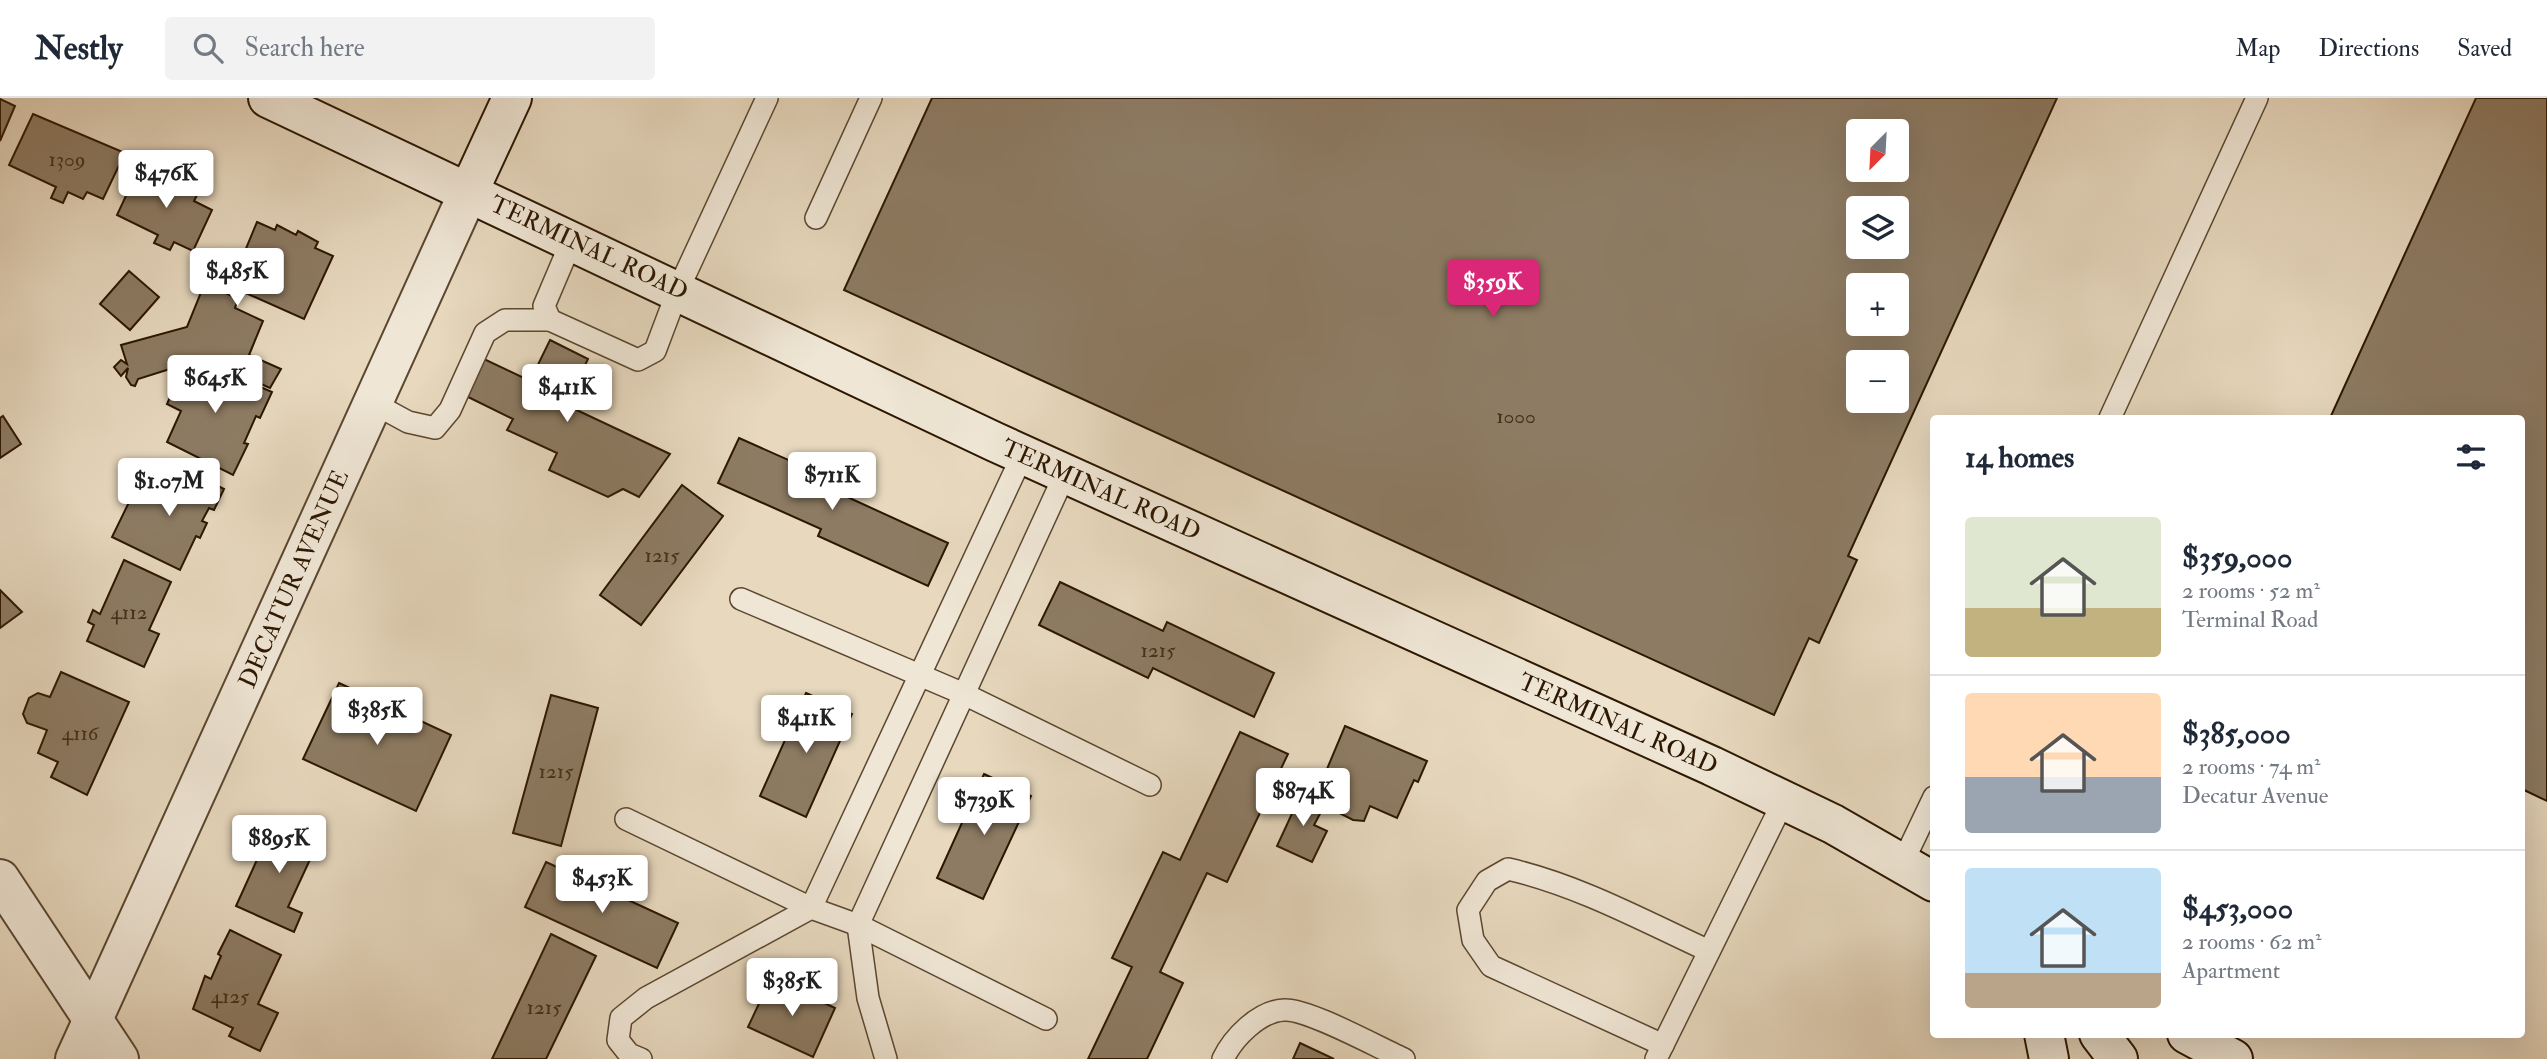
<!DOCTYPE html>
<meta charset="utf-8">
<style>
body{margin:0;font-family:"IM FELL Double Pica",serif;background:#f2f2f3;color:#1f2937;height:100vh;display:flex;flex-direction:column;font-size:26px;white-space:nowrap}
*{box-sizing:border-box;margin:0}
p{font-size:23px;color:#747a83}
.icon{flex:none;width:38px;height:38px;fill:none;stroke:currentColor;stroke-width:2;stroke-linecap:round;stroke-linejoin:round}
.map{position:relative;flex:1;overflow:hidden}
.side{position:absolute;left:1930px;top:317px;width:595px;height:623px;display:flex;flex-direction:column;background:#fff;border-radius:7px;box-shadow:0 7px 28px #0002}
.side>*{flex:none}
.needle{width:46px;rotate:204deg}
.tools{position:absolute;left:1846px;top:21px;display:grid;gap:14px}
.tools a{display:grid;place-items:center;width:63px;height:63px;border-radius:7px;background:#fff;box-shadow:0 7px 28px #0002;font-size:35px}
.price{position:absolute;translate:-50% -60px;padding:0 16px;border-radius:7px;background:#fff;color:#222;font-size:23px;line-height:46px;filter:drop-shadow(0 2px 4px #0008)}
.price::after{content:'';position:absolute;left:50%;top:42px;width:21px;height:16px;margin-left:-10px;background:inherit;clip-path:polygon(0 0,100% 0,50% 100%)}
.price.current{background:#db2777;color:#fff}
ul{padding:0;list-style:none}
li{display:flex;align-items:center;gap:21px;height:175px;padding:0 35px}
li+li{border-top:2px solid #e0e1e3}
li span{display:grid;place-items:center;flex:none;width:196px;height:140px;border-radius:7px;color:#555}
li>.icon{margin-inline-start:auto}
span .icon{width:84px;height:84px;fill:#fffc;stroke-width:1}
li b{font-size:30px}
h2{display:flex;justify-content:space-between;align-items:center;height:84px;padding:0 35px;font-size:30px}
header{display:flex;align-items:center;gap:42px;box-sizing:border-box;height:98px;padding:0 35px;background:#fff;border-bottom:2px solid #e0e1e3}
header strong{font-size:33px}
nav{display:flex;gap:38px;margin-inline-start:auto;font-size:24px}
.search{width:490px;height:63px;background:#f2f2f3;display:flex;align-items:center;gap:18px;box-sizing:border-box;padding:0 24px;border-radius:7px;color:#747a83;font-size:26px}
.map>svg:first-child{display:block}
</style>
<header>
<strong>Nestly</strong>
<div class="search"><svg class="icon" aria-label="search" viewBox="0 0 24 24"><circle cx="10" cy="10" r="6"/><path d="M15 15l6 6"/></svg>Search here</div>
<nav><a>Map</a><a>Directions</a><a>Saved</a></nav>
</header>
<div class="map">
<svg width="2547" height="961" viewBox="0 0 2547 961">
<rect width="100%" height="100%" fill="#e7d8be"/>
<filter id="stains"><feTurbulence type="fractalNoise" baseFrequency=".00286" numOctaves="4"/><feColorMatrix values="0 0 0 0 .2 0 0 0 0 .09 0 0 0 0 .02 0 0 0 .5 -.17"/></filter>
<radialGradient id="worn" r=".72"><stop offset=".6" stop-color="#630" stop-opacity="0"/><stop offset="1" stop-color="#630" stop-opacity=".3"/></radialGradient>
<g fill="#8d7b63" stroke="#2c1700" stroke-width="2" fill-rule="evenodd">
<path d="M932,0H2057L1848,458L1857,462L1819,545L1809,540L1774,617L844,192ZM1858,33H1897V72H1858ZM1858,110H1897V149H1858ZM1858,187H1897V226H1858ZM1858,264H1897V303H1858Z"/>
<path d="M2476,0H2547V703L2522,691V320H2330Z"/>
<path d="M0,1L15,8L0,43Z"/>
<path d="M33,16L125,55L103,101L87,94L83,101L68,94L63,105L51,100L56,89L9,67Z"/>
<path d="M139,70L173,86L176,80L200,91L194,103L212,112L193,153L174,144L170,152L154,145L158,137L117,117Z"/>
<path d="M257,124L275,132L277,127L296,137L298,133L318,144L315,150L333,158L304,221L230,188L226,195L238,201L235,210L263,223L249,257L281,271L270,290L198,258L191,260L192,264L138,281L135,288L131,287L126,279L128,270L121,278L114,269L121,262L127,266L121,247L187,229L217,155L240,165Z"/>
<path d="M129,173L159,199L130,232L100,206Z"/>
<path d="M550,242L588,261L566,307L670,356L639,399L623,391L608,399L549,372L557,355L507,332L513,321L464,297L482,260L530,283Z"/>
<path d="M195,260L272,294L260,320L256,318L244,345L248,346L233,377L167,344L181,313L167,306L177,283L184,285Z"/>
<path d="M3,318L21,346L0,360V320Z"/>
<path d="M739,340L847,388L843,397L948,445L928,488L818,438L821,431L718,385Z"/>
<path d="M176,367L224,391L214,412L209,410L202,423L207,425L200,440L196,438L180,472L112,439L134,394L158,405Z"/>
<path d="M682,387L723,418L641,527L600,497Z"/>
<path d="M124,462L171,484L149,532L159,536L144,569L87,543L94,527L88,524L93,512L100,516Z"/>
<path d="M1060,484L1163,533L1167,524L1274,575L1254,619L1153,570L1148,580L1039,527Z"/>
<path d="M0,492L22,514L0,530Z"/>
<path d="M61,574L129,604L87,697L51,679L58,664L38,655L47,632L27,625L23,616L29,600L38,595L50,599Z"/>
<path d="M339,585L451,637L416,713L303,661Z"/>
<path d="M806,595L852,616L806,719L760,698Z"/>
<path d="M551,597L598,610L561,748L513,735Z"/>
<path d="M1345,628L1427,663L1418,684L1414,682L1397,720L1370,708L1364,723L1353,722L1314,702Z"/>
<path d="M1240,634L1288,656L1227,784L1207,775L1160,874L1183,885L1147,961H1088L1132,869L1112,860L1163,754L1180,762Z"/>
<path d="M984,676L1031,698L983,801L937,780Z"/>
<path d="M1308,681L1316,684L1305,707L1321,714L1314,727L1327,733L1312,764L1277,748Z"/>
<path d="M276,720L320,740L288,809L302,815L294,834L236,808Z"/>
<path d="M546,764L678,825L657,870L525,809Z"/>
<path d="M230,832L281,857L258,906L278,915L260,953L229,938L233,930L193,911L205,878L211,881L221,858L218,856Z"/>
<path d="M551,836L596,858L546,961H492Z"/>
<path d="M771,880L835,910L813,959L748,929Z"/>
<path d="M1300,945L1334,961H1293Z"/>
</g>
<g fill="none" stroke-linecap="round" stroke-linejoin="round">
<g stroke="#5b4730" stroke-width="24">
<g id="lane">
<path d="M816,120L871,0"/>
<path d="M572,142L544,208L550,222L638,262L655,253L678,192L767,0"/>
<path d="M373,305L408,324L435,330L450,312L485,235L505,222H550"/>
<path d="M2110,320L2257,0"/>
<path d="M741,501L964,596L1150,687"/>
<path d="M626,721L811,810L858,827L1046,921"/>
<path d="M1901,768L1934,699"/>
<path d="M1663,947L1491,868L1473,842L1468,812L1487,783L1508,771C1578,787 1644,823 1709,853"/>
<path d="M641,961L629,956L618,942L621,920L646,900L811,810L1023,356"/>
<path d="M886,961L868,900L858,827L1065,376"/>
<path d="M1223,961C1233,940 1259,913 1284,912C1307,910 1379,950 1404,961"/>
<path d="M1656,961L1784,702"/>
</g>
</g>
<g stroke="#5b4730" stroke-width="42">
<g id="street">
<path d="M0,781L119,961"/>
<path d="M75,961L469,93"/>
</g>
</g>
<g stroke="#2c1700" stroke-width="42">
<g id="secondary">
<path d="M268,0L995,344L1712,668L1833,726L1934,784"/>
<path d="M469,93L512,0"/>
<path d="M2044,936L2049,961"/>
<path d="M2099,936L2118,961"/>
<path d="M2187,936L2233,961"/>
</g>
</g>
<use href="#lane" stroke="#efe6d5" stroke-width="21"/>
<use href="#street" stroke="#efe6d5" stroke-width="38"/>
<use href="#secondary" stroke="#efe6d5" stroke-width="38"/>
</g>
<g text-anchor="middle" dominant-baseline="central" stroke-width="5" stroke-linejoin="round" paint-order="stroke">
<g font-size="21" fill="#443019">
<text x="67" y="61">1309</text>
<text x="1516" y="318">1000</text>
<text x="662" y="457">1215</text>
<text x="129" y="514">4112</text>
<text x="1158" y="552">1215</text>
<text x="80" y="635">4116</text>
<text x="556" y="673">1215</text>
<text x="230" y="898">4125</text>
<text x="544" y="909">1215</text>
</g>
<g font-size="24" fill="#2c1700" stroke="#efe6d5">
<text transform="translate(589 150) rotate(25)">TERMINAL ROAD</text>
<text transform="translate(1101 392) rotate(24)">TERMINAL ROAD</text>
<text transform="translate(294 481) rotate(-66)">DECATUR AVENUE</text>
<text transform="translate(1618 626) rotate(24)">TERMINAL ROAD</text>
</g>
</g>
<rect width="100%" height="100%" filter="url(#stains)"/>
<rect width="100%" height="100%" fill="url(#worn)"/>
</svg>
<div class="tools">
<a><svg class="needle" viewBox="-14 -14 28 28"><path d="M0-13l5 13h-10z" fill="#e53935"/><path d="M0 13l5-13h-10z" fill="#747a83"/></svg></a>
<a><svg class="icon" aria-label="layers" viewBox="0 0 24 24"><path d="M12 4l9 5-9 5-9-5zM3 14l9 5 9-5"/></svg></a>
<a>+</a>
<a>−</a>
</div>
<b class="price" style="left:166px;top:112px">$476K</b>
<b class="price" style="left:237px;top:210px">$485K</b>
<b class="price current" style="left:1493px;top:221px">$359K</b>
<b class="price" style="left:215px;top:317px">$645K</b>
<b class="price" style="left:567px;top:326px">$411K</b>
<b class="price" style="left:832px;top:414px">$711K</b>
<b class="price" style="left:169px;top:420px">$1.07M</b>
<b class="price" style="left:377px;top:649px">$385K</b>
<b class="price" style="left:806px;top:657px">$411K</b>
<b class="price" style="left:1303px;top:730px">$874K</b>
<b class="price" style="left:984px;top:739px">$739K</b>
<b class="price" style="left:279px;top:777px">$895K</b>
<b class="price" style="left:602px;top:817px">$453K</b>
<b class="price" style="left:792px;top:920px">$385K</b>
<section class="side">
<h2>14 homes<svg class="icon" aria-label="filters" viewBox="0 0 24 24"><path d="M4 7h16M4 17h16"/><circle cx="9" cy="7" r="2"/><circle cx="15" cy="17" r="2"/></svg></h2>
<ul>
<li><span style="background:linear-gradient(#dfe7d0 65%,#c2b280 0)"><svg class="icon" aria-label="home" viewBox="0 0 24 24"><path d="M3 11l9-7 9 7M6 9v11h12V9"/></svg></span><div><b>$359,000</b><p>2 rooms · 52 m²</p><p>Terminal Road</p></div></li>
<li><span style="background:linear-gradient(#ffd9b3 60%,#9aa5b1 0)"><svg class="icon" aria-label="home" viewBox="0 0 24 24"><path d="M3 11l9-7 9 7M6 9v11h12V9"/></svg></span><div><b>$385,000</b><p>2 rooms · 74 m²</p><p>Decatur Avenue</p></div></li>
<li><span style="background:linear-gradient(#bfe0f5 75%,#b9a48a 0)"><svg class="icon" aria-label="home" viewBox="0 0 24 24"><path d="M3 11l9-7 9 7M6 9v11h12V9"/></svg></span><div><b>$453,000</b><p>2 rooms · 62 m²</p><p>Apartment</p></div></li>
</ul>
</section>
</div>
